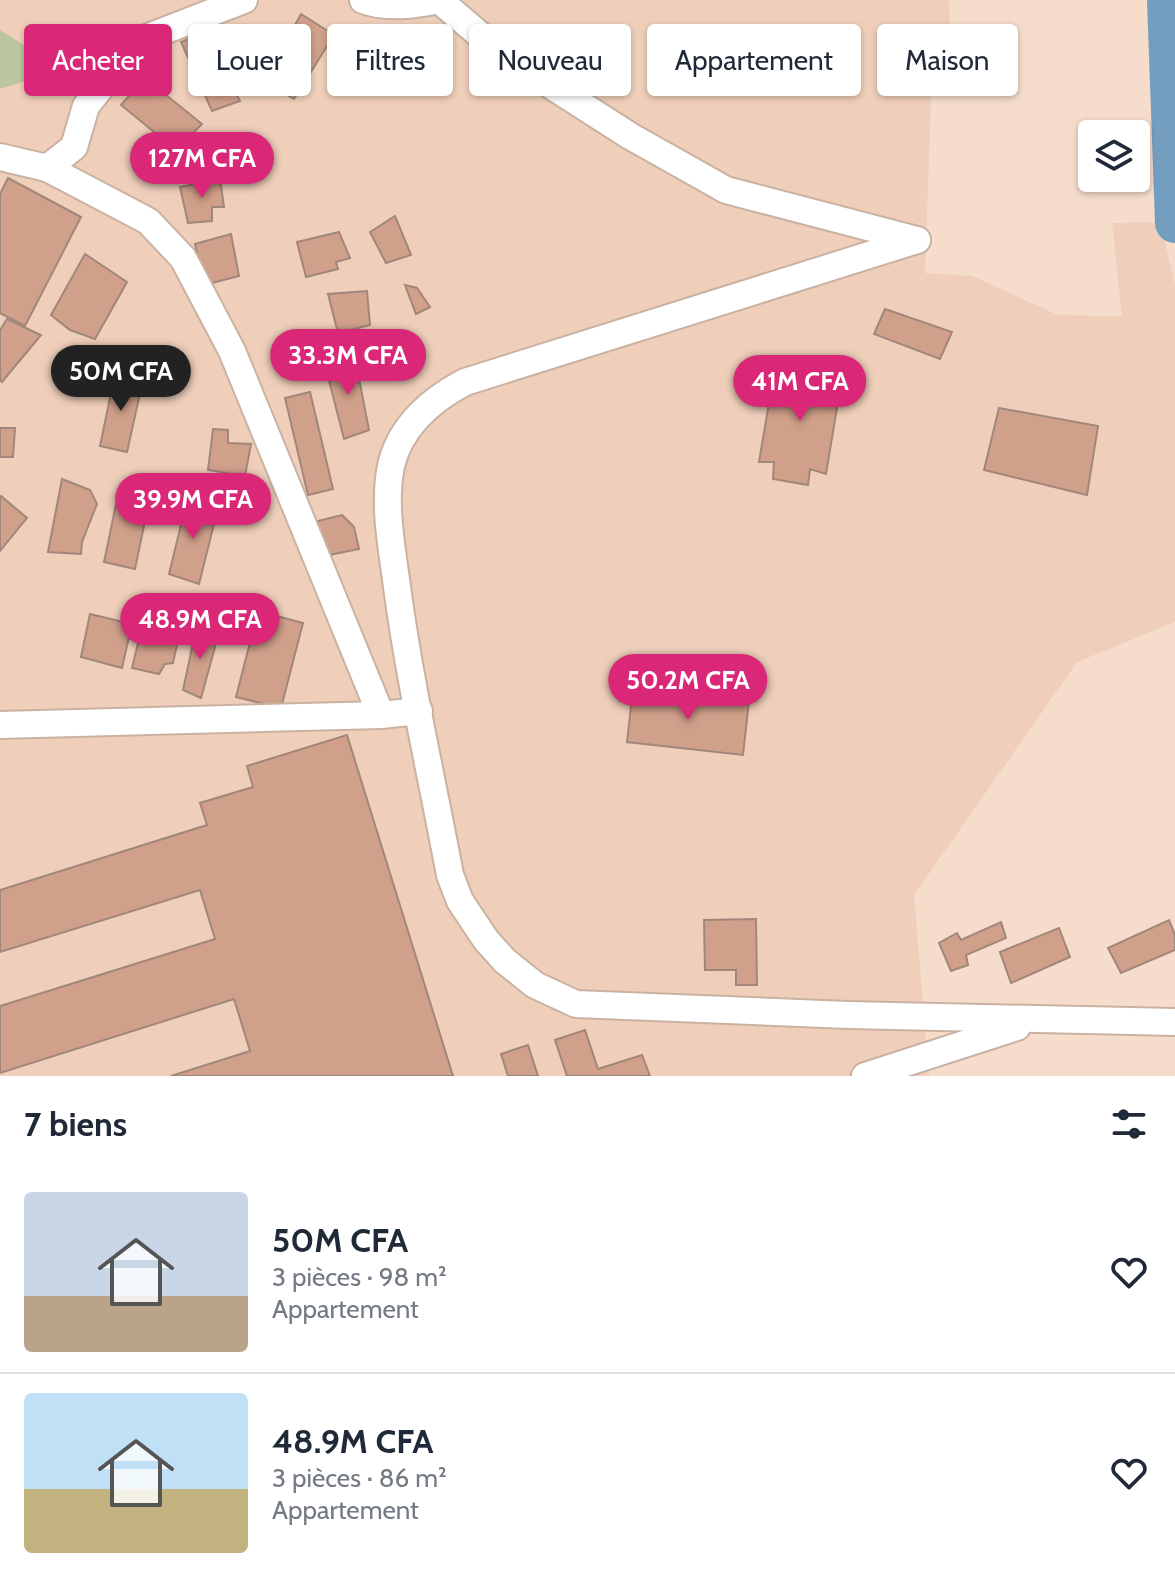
<!DOCTYPE html>
<html lang="fr">
<meta charset="utf-8">
<style>
body{margin:0;font-family:Cabin,sans-serif;background:#f2f2f3;color:#1f2937;height:100vh;display:flex;flex-direction:column;font-size:30px;white-space:nowrap}
*{box-sizing:border-box;margin:0}
p{font-size:26px;color:#747a83}
.icon{flex:none;width:44px;height:44px;fill:none;stroke:currentColor;stroke-width:2;stroke-linecap:round;stroke-linejoin:round}
.map{position:relative;height:1076px;overflow:hidden}
.side{display:flex;flex-direction:column;background:#fff;flex:1}
.side>*{flex:none}
.hud{position:absolute;left:24px;top:24px;width:1128px;height:72px;display:flex;gap:16px}
.controls{position:absolute;left:1078px;top:120px;display:grid;gap:16px}
.controls a{display:grid;place-items:center;width:72px;height:72px;border-radius:8px;background:#fff;box-shadow:0 2px 6px #0004;font-size:40px}
.price{position:absolute;translate:-50% -68px;padding:0 18px;border-radius:28px;background:#db2777;color:#fff;font-size:26px;line-height:52px;filter:drop-shadow(0 2px 4px #0008)}
.price::after{content:'';position:absolute;left:50%;top:48px;width:24px;height:18px;margin-left:-12px;background:inherit;clip-path:polygon(0 0,100% 0,50% 100%)}
.price.on{background:#222;color:#fff}
ul{padding:0;list-style:none}
li{display:flex;align-items:center;gap:24px;height:200px;padding:0 24px}
li+li{border-top:2px solid #e0e1e3}
li span{display:grid;place-items:center;flex:none;width:224px;height:160px;border-radius:8px;color:#555}
li>.icon{margin-inline-start:auto}
span .icon{width:96px;height:96px;fill:#fffc;stroke-width:1}
li b{font-size:34px}
h2{display:flex;justify-content:space-between;align-items:center;height:96px;padding:0 24px;font-size:34px}
.tag{padding:0 28px;border-radius:8px;background:#fff;box-shadow:0 2px 6px #0004;font-size:28px;line-height:72px}
.tag.on{background:#db2777;color:#fff}
.map>svg:first-child{display:block}
</style>
<div class="map">
<svg width="1175" height="1076" viewBox="0 0 1175 1076">
<rect width="100%" height="100%" fill="#f5dccb"/>
<path fill="#efcfba" d="M0,0H949L951,68L932,69L925,273L972,276L1058,315L1122,316L1112,223L1160,222L1175,284V622L1077,662L914,895L929,1076H0V89L62,69L0,30Z"/>
<path fill="#bbc69f" d="M0,30L63,69L0,89Z"/>
<g fill="none" stroke-linecap="round" stroke-linejoin="round">
<path stroke="#749ebf" stroke-width="40" d="M1167,0L1175,223"/>
</g>
<g fill="#d1a08a" stroke="#a1877b" stroke-width="2">
<path d="M301,14L334,35L294,99L264,82Z"/>
<path d="M217,28L240,84L233,87L240,101L212,111L181,42Z"/>
<path d="M145,78L202,124L176,150L121,105Z"/>
<path d="M8,178L81,217L25,326L0,313V194Z"/>
<path d="M220,179L224,207H212V221L188,223L180,187Z"/>
<path d="M395,216L411,255L386,263L370,232Z"/>
<path d="M339,232L350,258L336,262L338,269L306,277L297,242Z"/>
<path d="M231,234L239,276L204,285L195,244Z"/>
<path d="M85,254L127,282L95,339L70,330L51,315Z"/>
<path d="M405,285L417,288L430,307L416,314Z"/>
<path d="M367,291L370,325L338,333L328,294Z"/>
<path d="M885,309L952,332L940,359L874,334Z"/>
<path d="M7,319L41,335L2,382L0,380V330Z"/>
<path d="M355,358L369,430L344,439L325,365Z"/>
<path d="M798,361L832,369L828,383L841,384L826,474L810,469L808,485L773,479L774,462H759L775,367L792,376Z"/>
<path d="M115,374L143,380L127,452L100,446Z"/>
<path d="M310,392L333,489L308,495L285,398Z"/>
<path d="M999,408L1098,426L1087,495L984,470Z"/>
<path d="M0,428H15L13,457H0Z"/>
<path d="M213,429L228,430V443L251,444L245,476L208,470Z"/>
<path d="M62,479L90,490L97,504L82,542L81,554L48,552Z"/>
<path d="M119,490L150,497L135,569L104,562Z"/>
<path d="M1,496L27,518L0,551V497Z"/>
<path d="M187,500L218,508L199,584L169,574Z"/>
<path d="M342,515L354,527L359,549L324,556L314,522Z"/>
<path d="M150,594L170,599L166,619L181,626L173,663L165,664L159,674L132,668Z"/>
<path d="M258,611L303,623L281,708L236,697Z"/>
<path d="M90,614L132,624L122,668L81,657Z"/>
<path d="M197,625L218,636L201,698L183,690Z"/>
<path d="M633,688L749,701L743,755L627,742Z"/>
<path d="M347,735L453,1076H171L250,1051L234,999L0,1073V1006L215,939L200,890L0,952V890L207,825L200,803L253,787L247,766Z"/>
<path d="M756,919L757,985H736V970H705L704,920Z"/>
<path d="M1169,920L1175,935V950L1121,973L1108,948Z"/>
<path d="M1001,922L1006,938L966,955L968,965L951,971L939,943L957,933L961,940Z"/>
<path d="M1059,928L1070,957L1011,983L1000,952Z"/>
<path d="M585,1030L598,1069L642,1055L650,1076H567L555,1040Z"/>
<path d="M528,1045L538,1076H508L501,1054Z"/>
</g>
<g fill="none" stroke-linecap="round" stroke-linejoin="round">
<g stroke="#cab2a2" stroke-width="30">
<g id="minor">
<path d="M363,0C387,9 415,5 439,0"/>
<path d="M439,0L502,54L630,136L726,190L917,240"/>
<path d="M0,157L47,168L148,221L183,258L232,351L381,715"/>
<path d="M47,168L74,147L86,106L138,41L244,0"/>
<path d="M917,240L465,382C431,400 400,426 391,466C383,505 392,548 397,587C410,684 432,779 450,875L460,901L486,940L505,961L535,985L576,1004L848,1015L1175,1022"/>
<path d="M0,725L381,715L419,711"/>
<path d="M865,1076L1017,1027"/>
</g>
</g>
<use href="#minor" stroke="#fff" stroke-width="26"/>
</g>
</svg>
<div class="controls">
<a><svg class="icon" aria-label="layers" viewBox="0 0 24 24"><path d="M12 4l9 5-9 5-9-5zM3 14l9 5 9-5"/></svg></a>
</div>
<b class="price" style="left:202px;top:200px">127M CFA</b>
<b class="price" style="left:348px;top:397px">33.3M CFA</b>
<b class="price on" style="left:121px;top:413px">50M CFA</b>
<b class="price" style="left:800px;top:423px">41M CFA</b>
<b class="price" style="left:193px;top:541px">39.9M CFA</b>
<b class="price" style="left:200px;top:661px">48.9M CFA</b>
<b class="price" style="left:688px;top:722px">50.2M CFA</b>
<div class="hud">
<a class="tag on">Acheter</a>
<a class="tag">Louer</a>
<a class="tag">Filtres</a>
<a class="tag">Nouveau</a>
<a class="tag">Appartement</a>
<a class="tag">Maison</a>
</div>
</div>
<section class="side">
<h2>7 biens<svg class="icon" aria-label="filters" viewBox="0 0 24 24"><path d="M4 7h16M4 17h16"/><circle cx="9" cy="7" r="2"/><circle cx="15" cy="17" r="2"/></svg></h2>
<ul>
<li><span style="background:linear-gradient(#c9d6e8 65%,#b9a48a 0)"><svg class="icon" aria-label="home" viewBox="0 0 24 24"><path d="M3 11l9-7 9 7M6 9v11h12V9"/></svg></span><div><b>50M CFA</b><p>3 pièces · 98 m²</p><p>Appartement</p></div><svg class="icon" aria-label="heart" viewBox="0 0 24 24"><path d="M12 20l-8-8c-3-5 5-10 8-4 3-6 11-1 8 4z"/></svg></li>
<li><span style="background:linear-gradient(#bfe0f5 60%,#c2b280 0)"><svg class="icon" aria-label="home" viewBox="0 0 24 24"><path d="M3 11l9-7 9 7M6 9v11h12V9"/></svg></span><div><b>48.9M CFA</b><p>3 pièces · 86 m²</p><p>Appartement</p></div><svg class="icon" aria-label="heart" viewBox="0 0 24 24"><path d="M12 20l-8-8c-3-5 5-10 8-4 3-6 11-1 8 4z"/></svg></li>
</ul>
</section>
